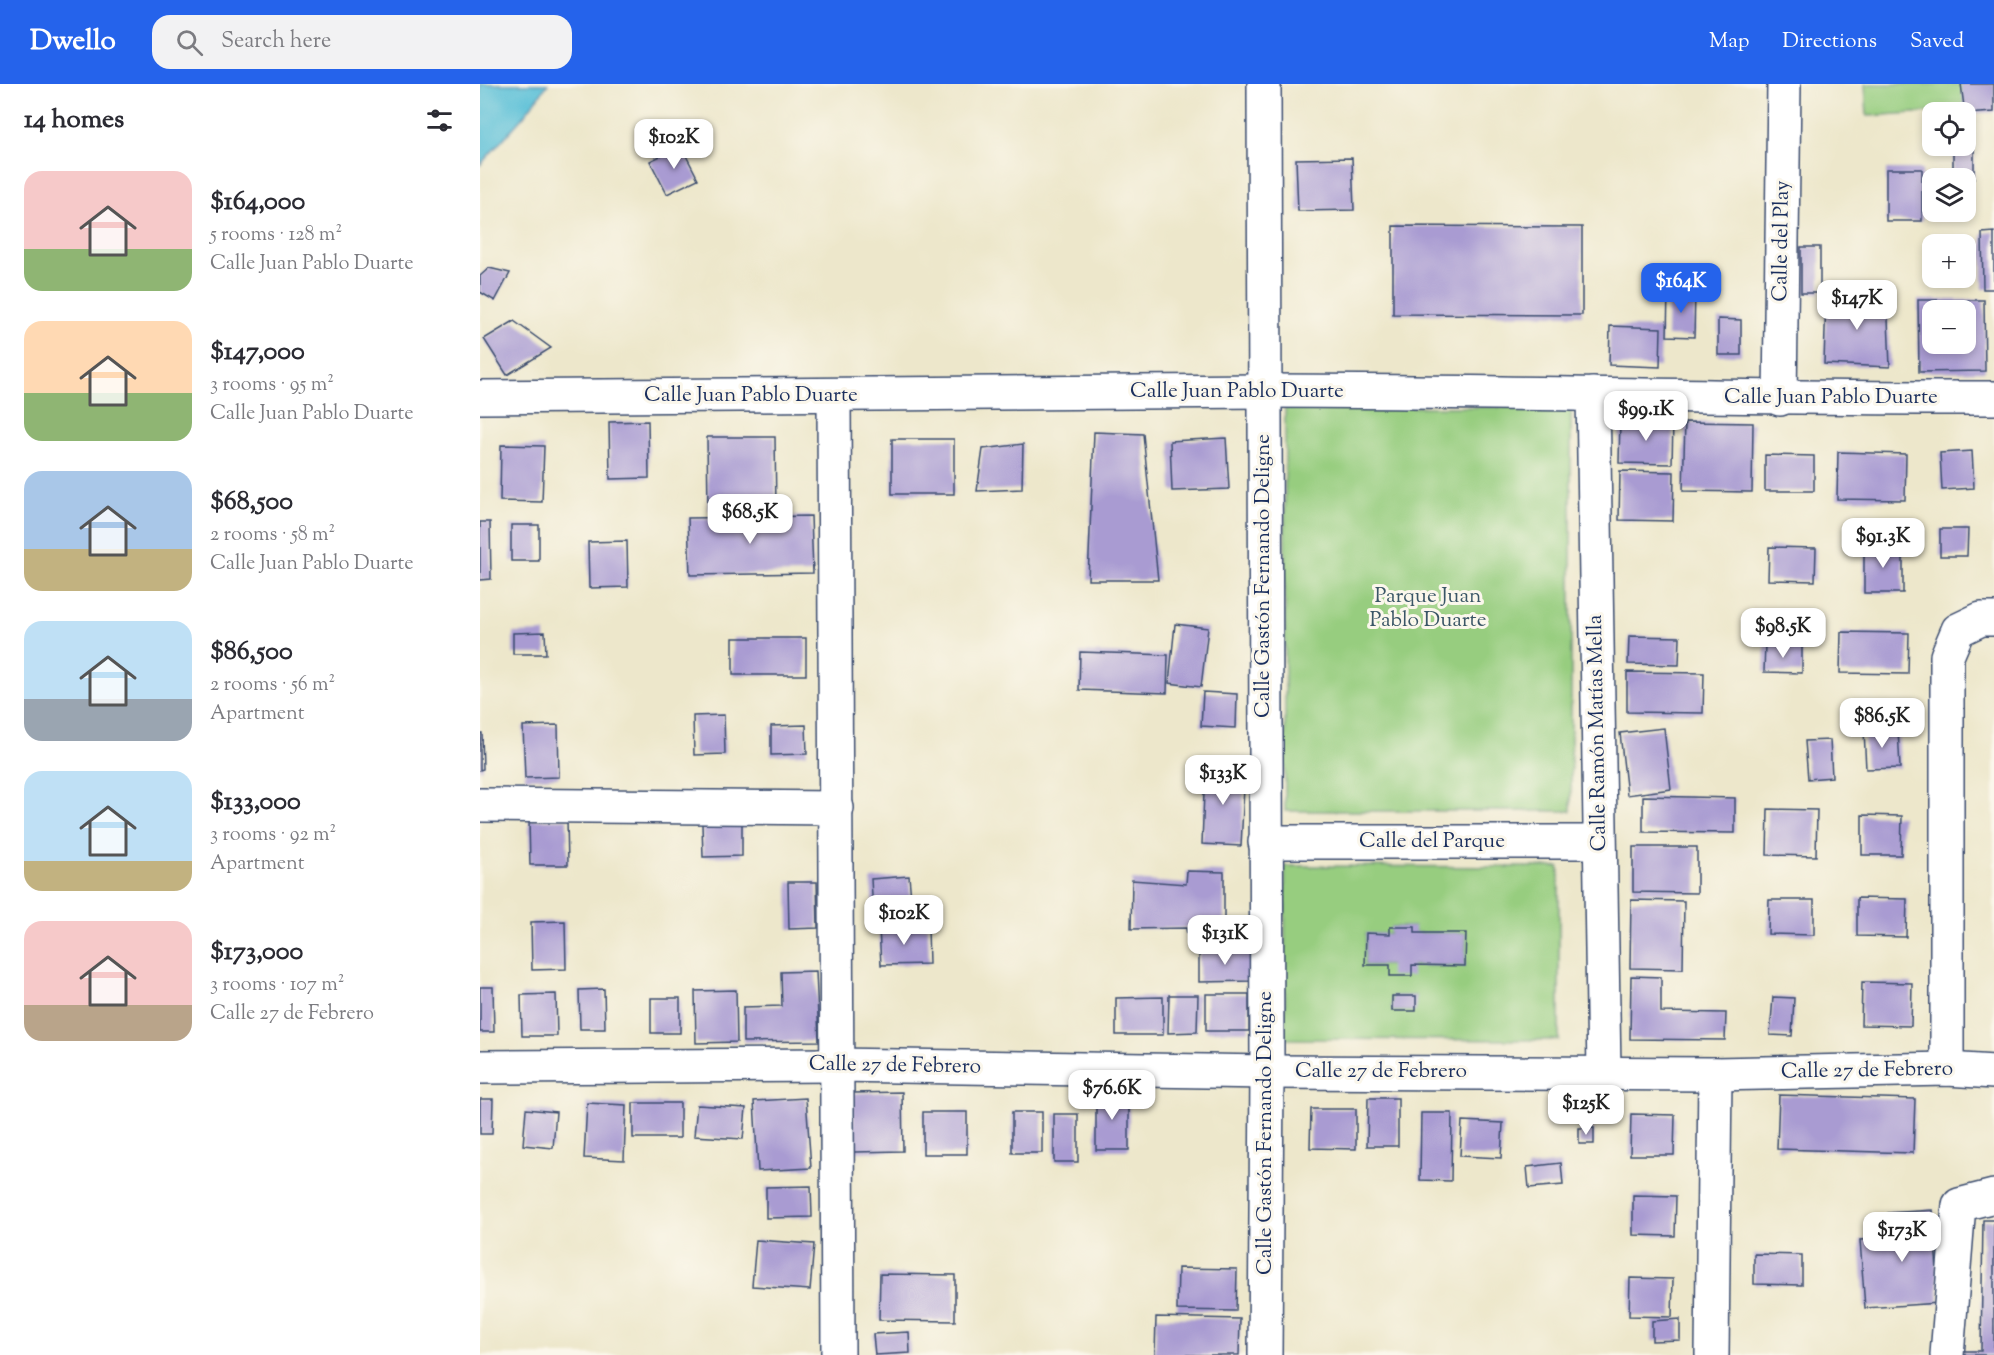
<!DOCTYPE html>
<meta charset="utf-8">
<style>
body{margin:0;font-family:"Sorts Mill Goudy",serif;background:#f2f2f3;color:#2b2b33;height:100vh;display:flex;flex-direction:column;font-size:22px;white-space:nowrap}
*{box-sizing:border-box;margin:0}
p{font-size:20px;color:#7c7c81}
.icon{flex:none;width:33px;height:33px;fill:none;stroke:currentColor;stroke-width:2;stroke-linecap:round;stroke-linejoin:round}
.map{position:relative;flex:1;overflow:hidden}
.side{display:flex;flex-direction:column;background:#fff;width:480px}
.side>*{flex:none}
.fabs{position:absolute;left:1442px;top:18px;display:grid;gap:12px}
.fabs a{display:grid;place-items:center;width:54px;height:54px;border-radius:12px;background:#fff;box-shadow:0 3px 9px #0003;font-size:30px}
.price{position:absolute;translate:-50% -51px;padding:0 14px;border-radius:12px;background:#fff;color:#222;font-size:20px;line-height:39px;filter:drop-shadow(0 2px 3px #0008)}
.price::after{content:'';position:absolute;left:50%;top:36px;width:18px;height:14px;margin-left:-9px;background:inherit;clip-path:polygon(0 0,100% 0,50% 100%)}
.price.current{background:#2563eb;color:#fff}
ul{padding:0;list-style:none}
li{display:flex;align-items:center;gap:18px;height:150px;padding:0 24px}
li span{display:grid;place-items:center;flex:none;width:168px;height:120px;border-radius:18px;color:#555}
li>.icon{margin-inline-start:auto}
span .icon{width:72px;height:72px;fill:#fffc;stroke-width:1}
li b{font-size:26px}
h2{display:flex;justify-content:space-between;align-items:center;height:72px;padding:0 24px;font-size:26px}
header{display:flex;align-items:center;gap:36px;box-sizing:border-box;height:84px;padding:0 30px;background:#2563eb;color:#fff}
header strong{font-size:28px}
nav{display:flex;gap:33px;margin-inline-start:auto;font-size:21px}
.search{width:420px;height:54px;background:#f2f2f3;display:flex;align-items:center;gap:15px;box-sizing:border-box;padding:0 21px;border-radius:18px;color:#7c7c81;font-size:22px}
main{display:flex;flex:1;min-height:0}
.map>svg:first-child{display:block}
</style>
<header>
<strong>Dwello</strong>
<div class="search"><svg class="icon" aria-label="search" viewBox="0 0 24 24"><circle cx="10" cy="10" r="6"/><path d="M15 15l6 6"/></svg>Search here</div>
<nav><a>Map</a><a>Directions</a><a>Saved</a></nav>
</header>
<main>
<section class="side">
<h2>14 homes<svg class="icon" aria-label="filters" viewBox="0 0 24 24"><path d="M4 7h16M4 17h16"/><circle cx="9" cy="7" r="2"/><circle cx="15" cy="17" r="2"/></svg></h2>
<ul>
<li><span style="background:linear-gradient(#f6c9c9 65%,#8fb573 0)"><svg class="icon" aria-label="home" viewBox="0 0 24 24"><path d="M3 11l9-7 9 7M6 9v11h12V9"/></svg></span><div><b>$164,000</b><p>5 rooms · 128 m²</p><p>Calle Juan Pablo Duarte</p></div></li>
<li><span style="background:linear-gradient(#ffd9b3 60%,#8fb573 0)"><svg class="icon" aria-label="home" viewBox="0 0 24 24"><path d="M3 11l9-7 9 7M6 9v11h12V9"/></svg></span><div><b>$147,000</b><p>3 rooms · 95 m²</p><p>Calle Juan Pablo Duarte</p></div></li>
<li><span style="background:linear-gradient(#a9c7e8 65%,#c2b280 0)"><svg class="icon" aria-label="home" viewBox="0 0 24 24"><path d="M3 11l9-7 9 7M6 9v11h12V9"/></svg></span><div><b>$68,500</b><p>2 rooms · 58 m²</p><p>Calle Juan Pablo Duarte</p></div></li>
<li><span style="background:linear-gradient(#bfe0f5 65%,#9aa5b1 0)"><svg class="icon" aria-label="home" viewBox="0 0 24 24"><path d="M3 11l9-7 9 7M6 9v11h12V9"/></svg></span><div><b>$86,500</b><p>2 rooms · 56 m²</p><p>Apartment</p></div></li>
<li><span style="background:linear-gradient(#bfe0f5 75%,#c2b280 0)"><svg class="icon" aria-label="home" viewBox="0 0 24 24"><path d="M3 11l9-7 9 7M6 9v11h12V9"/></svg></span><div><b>$133,000</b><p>3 rooms · 92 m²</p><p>Apartment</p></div></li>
<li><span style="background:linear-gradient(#f6c9c9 70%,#b9a48a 0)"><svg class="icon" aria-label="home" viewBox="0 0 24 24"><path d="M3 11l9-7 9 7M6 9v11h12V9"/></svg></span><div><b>$173,000</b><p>3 rooms · 107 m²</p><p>Calle 27 de Febrero</p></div></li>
</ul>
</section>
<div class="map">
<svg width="1514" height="1271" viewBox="0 0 1514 1271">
<rect width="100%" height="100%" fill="#fbf7ec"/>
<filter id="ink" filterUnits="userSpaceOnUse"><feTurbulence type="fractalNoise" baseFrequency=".0167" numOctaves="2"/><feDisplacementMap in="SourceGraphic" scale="12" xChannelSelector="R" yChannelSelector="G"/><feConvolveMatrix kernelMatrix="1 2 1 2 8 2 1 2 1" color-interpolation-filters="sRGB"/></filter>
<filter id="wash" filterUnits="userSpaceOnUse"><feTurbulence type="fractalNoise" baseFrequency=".008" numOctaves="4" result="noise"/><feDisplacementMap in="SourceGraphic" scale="24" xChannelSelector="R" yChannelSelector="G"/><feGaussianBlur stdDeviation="1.35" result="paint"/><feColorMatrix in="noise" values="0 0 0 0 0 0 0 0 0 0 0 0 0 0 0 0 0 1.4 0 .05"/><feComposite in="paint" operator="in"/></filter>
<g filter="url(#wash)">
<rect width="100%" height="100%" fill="#ede7cb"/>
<g fill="#97cd7f" stroke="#597e6e" stroke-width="1.5" fill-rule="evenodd">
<path d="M1385,0H1514V24L1387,32Z"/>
<rect x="805" y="323" width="286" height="404"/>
<path d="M805,782L1079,783V956L805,955ZM911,843H934L935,849H986L985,882L885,881L886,850H910ZM912,912H935V927H912Z"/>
</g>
<path fill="#59bfd7" stroke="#3a779a" stroke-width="1.5" d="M0,0H68L43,33L0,81Z"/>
<g id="blocks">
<g fill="#a99bd2" fill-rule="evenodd">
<path d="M1481,0H1514V28L1485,30Z"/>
<path d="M1485,59H1494V95L1473,94V62H1485Z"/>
<path d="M201,62L218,95L187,110L170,77Z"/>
<path d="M872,74L874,126L818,127L816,75Z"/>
<rect x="1406" y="85" width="36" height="52"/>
<path d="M913,142L1102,143V231L913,230Z"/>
<path d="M1514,148V205H1503L1502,149Z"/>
<rect x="1321" y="163" width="19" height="46"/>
<path d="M9,184L30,189L15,217L0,208V192Z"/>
<path d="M1188,208H1215L1214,253L1187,252Z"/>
<path d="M1407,211L1410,283L1344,280L1346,212Z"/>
<path d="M1438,216H1504L1505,287L1439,288ZM1452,226H1485V260H1452Z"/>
<path d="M1238,235L1261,236V271H1238Z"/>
<path d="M34,237L71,264L27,291L4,255Z"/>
<path d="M1130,242L1181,244L1180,283L1129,281Z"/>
<path d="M1140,336L1193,338L1192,380L1139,379Z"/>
<path d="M168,337L169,394L130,395L129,338Z"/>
<path d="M1205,338L1273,339L1272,408L1203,407Z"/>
<path d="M614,348L663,350L678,496H608Z"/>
<path d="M227,353H295L296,425L228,426Z"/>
<path d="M746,354L749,405L692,407L690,357Z"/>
<rect x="412" y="355" width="62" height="55"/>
<path d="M543,360L542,405L497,407L503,365Z"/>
<path d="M21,361L64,362L62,418L20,417Z"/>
<path d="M1492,367L1494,404L1462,406L1460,369Z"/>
<path d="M1358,368L1426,370L1425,416L1357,415Z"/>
<path d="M1285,371L1334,372V407H1285Z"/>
<path d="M1140,387L1194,388L1193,437L1139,436Z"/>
<path d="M331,432L333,489L210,491L208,434Z"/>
<path d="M0,438H10L11,495L0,496Z"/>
<rect x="31" y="441" width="28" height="36"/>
<path d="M1460,445H1488L1487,472H1460Z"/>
<path d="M147,457L148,503L109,504L108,458Z"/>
<path d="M1384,460L1423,461V509H1384Z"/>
<path d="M1289,463L1336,464L1335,497L1288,496Z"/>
<path d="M695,540L728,544L721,603L689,599Z"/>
<path d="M65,548L66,570H33V549Z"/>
<path d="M1361,548L1429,549L1428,590L1360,589Z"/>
<path d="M1149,552L1200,553L1199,581L1148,580Z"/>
<rect x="253" y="554" width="73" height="37"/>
<path d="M1285,560L1322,561V589L1284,588Z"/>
<path d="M600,568L688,571L687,609L599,606Z"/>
<path d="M1147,588L1224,589L1223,629L1147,628Z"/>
<path d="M723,608L757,610L756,644L721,642Z"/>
<path d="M244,631L245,670L214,671L213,632Z"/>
<path d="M78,641L79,693L45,694L43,642Z"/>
<path d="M326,641L327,670L291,671V642Z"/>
<path d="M1184,644L1191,705L1147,711L1140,649Z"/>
<path d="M1418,645L1420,684L1386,685L1384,647Z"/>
<path d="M0,649H2L3,685L0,686Z"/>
<path d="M1350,656L1352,693L1328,695L1325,657Z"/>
<path d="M725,683L765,684L761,762L722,760Z"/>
<path d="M1163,712L1255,714V749L1163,748Z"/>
<path d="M1288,725L1337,726L1336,772L1287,771Z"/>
<path d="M1382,731L1422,732L1421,771H1382Z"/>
<path d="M87,735L88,781H50L49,736Z"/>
<path d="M262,739V772L223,773L222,740Z"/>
<path d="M1153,763H1217V809L1153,808Z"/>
<path d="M707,787L744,788V851L707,850L706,844L651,845L652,796L706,800Z"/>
<path d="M429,792L432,826L393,829L391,795Z"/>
<path d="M308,798H337L338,844L309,845Z"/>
<path d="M1377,814L1427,815L1426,853L1377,852Z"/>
<path d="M1151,816L1204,817L1203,885L1150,884Z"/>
<path d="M1289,816H1334V851L1288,850Z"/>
<path d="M85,837L86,885L52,886L51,838Z"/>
<path d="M448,843L449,880L401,881L399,844Z"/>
<path d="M910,843H935V849H986L985,882L932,881V892H910V881H885L886,849L910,850Z"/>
<path d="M719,867H772V897L719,898Z"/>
<path d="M336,887L339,957L263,958V923L302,922L301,888Z"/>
<path d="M1151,892L1181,893V928L1246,929L1245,956L1150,955Z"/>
<path d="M1382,898L1432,899L1431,942L1381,941Z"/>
<path d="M0,903H13L14,948H0Z"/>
<path d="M124,905L125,945H100L99,906Z"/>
<path d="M256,906L257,958L216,959L215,907Z"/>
<path d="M76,910L77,952H42L41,911Z"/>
<rect x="726" y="910" width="43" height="37"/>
<path d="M689,911H718L717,948L688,949Z"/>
<rect x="912" y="912" width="24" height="15"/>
<path d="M683,913V951H636V914Z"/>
<path d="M1293,913L1314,914L1312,952L1290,951Z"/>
<rect x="171" y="914" width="29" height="35"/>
<path d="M422,1008L423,1067L374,1068L373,1009Z"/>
<rect x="616" y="1008" width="33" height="58"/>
<path d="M1299,1011L1435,1015L1433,1069L1297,1065Z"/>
<path d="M326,1014L331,1084L278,1087L274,1017Z"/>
<path d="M888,1014H918V1062H887Z"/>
<path d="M0,1015H13L12,1050H0Z"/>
<path d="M107,1019L146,1021L144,1076L104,1074Z"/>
<rect x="153" y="1019" width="47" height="35"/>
<path d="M217,1021L266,1024L263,1055L214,1052Z"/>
<path d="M46,1025L76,1028L73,1064L43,1061Z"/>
<path d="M831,1025H876V1065L830,1064Z"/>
<rect x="443" y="1028" width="44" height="42"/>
<rect x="532" y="1028" width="30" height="41"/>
<path d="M941,1029H972L971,1097L940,1096Z"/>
<rect x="574" y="1030" width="24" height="48"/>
<path d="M1151,1030L1195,1031L1194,1071H1150Z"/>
<path d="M982,1037L1023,1039L1021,1074L980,1072Z"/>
<rect x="1099" y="1044" width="15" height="16"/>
<path d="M1081,1079L1083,1101L1049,1104L1047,1083Z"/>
<path d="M331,1102L332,1133L286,1134V1103Z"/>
<path d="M1153,1111L1196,1112L1195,1152L1153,1151Z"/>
<path d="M1453,1126L1459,1219L1385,1224L1380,1156L1410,1154L1408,1129Z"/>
<path d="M1503,1136H1514V1271H1482V1267H1501Z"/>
<path d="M276,1156L334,1160L330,1206L272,1202Z"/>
<path d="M1274,1170L1322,1171V1201L1274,1200Z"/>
<path d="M698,1184L757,1185L756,1227L697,1226Z"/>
<path d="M400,1190L475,1191V1237L399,1236Z"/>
<path d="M1150,1194L1193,1195L1192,1233L1149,1232Z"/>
<path d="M676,1233L760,1235L759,1271H675Z"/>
<path d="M1200,1235V1256L1172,1257V1237Z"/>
<path d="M429,1248L430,1269L395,1271L393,1250Z"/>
</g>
</g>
</g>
<g filter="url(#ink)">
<use href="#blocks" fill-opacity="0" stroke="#3a4b6e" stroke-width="1.5"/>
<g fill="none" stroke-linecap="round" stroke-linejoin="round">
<g stroke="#3a4b6e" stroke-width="36">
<g id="minor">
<path d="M784,0L787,988L785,1271"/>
<path d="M1113,310L1124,988"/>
<path d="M354,312L358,1271"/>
<path d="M0,313C261,312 522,307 784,307C1027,307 1270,315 1514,314"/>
<path d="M1300,315L1304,0"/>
<path d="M0,721L357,724"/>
<path d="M785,758H1119"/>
<path d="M0,983L356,981L787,988L1235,990L1467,985L1514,988"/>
<path d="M1467,985V572L1478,546L1501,535H1514"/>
<path d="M1232,1271L1235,990"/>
<path d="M1467,1271L1479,1121L1514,1112"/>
</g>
</g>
<use href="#minor" stroke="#fff" stroke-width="33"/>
</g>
</g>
<g text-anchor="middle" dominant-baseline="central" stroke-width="6" stroke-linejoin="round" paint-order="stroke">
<g font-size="21" fill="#1b2f5e" stroke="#fbf7ec">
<text transform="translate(1302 157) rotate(-89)">Calle del Play</text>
<text x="757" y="308">Calle Juan Pablo Duarte</text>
<text x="271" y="312">Calle Juan Pablo Duarte</text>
<text x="1351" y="314">Calle Juan Pablo Duarte</text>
<text transform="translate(784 492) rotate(-90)">Calle Gastón Fernando Deligne</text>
<text transform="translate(1118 649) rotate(-91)">Calle Ramón Matías Mella</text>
<text x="952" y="758">Calle del Parque</text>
<text transform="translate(415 982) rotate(1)">Calle 27 de Febrero</text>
<text transform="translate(1387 987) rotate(-1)">Calle 27 de Febrero</text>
<text x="901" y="988">Calle 27 de Febrero</text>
<text transform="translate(786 1049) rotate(-90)">Calle Gastón Fernando Deligne</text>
</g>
<g font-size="21" fill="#3a5666" stroke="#fbf7ec">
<text x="948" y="513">Parque Juan<tspan x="948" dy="24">Pablo Duarte</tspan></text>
</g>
</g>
</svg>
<div class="fabs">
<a><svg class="icon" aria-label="locate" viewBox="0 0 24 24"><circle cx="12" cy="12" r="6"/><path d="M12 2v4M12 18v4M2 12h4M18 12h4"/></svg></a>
<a><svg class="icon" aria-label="layers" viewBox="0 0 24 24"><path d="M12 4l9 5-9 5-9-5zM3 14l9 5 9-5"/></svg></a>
<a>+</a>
<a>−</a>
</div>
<b class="price" style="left:194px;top:86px">$102K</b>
<b class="price current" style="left:1201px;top:230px">$164K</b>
<b class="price" style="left:1377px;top:247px">$147K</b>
<b class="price" style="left:1166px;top:358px">$99.1K</b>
<b class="price" style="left:270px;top:461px">$68.5K</b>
<b class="price" style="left:1403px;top:485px">$91.3K</b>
<b class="price" style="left:1303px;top:575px">$98.5K</b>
<b class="price" style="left:1402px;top:665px">$86.5K</b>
<b class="price" style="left:743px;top:722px">$133K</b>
<b class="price" style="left:424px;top:862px">$102K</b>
<b class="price" style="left:745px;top:882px">$131K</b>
<b class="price" style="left:632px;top:1037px">$76.6K</b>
<b class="price" style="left:1106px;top:1052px">$125K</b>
<b class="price" style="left:1422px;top:1179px">$173K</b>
</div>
</main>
